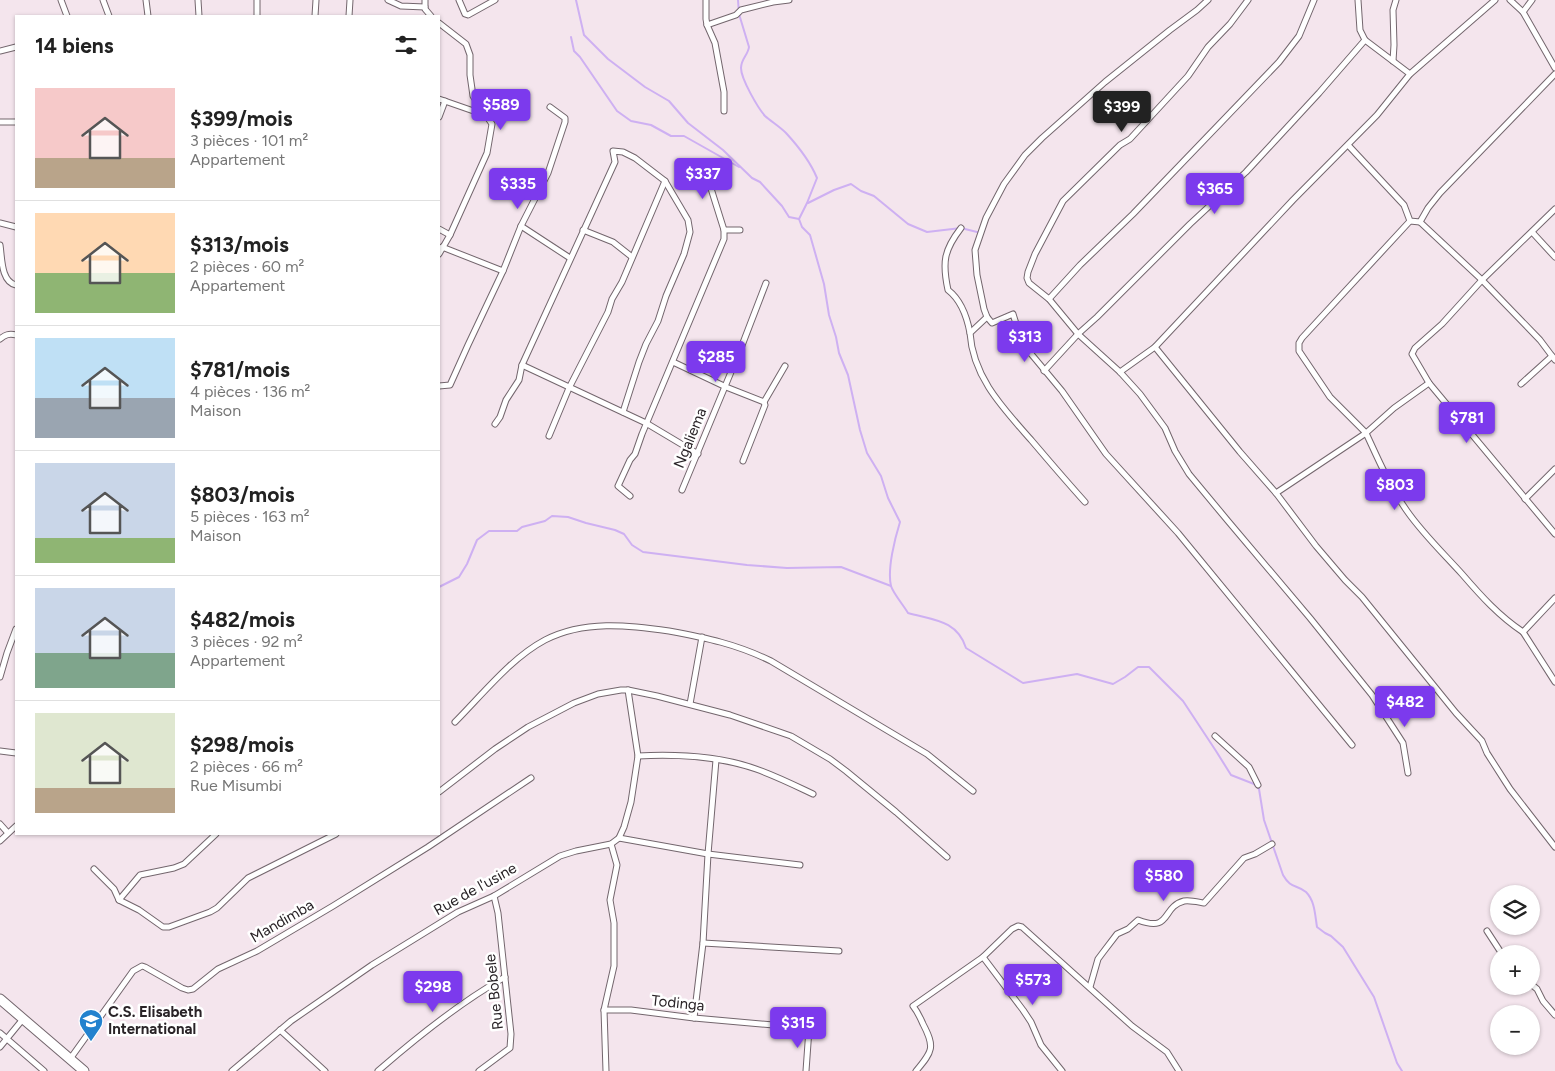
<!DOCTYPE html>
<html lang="fr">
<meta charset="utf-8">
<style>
body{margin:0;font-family:Figtree,sans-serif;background:#f2f2f2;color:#222;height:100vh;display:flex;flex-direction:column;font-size:19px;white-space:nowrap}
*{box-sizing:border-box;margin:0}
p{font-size:16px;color:#767676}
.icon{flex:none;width:28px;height:28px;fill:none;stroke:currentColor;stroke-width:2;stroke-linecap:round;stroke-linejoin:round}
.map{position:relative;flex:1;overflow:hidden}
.panel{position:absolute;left:15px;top:15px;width:425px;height:820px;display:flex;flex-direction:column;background:#fff;border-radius:0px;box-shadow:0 1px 4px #0004}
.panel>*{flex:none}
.controls{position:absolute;left:1490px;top:885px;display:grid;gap:10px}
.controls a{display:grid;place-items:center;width:50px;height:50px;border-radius:50%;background:#fff;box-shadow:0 1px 4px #0004;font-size:25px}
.price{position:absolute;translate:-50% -42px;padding:0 11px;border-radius:5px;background:#7c3aed;color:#fff;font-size:16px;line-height:32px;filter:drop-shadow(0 1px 2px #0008)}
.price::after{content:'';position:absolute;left:50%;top:30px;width:15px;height:11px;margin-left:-8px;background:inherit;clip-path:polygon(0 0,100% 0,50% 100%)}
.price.selected{background:#222;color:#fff}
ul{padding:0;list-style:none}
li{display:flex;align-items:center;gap:15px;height:125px;padding:0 20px}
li+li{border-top:1px solid #e0e0e0}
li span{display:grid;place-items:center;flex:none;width:140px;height:100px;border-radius:0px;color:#555}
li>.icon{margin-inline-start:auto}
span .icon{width:60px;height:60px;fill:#fffc;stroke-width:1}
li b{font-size:21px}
h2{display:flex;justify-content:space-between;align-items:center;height:60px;padding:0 20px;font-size:21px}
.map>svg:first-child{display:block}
</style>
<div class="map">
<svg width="1555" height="1071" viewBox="0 0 1555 1071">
<rect width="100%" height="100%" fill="#f4e5ed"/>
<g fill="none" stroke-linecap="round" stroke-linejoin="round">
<g stroke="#ceb0f2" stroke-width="2">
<path d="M576,0L584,35L608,59L645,87L669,101L688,123L723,150L752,178L760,182L782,206L789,217L799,219"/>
<path d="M738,0L739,14L749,47C748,55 741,59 741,68C741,79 758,108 765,116C772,122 780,127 786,133C798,146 810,161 817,178L807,203L799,219"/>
<path d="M571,37L574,51L580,57L617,111L631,121L651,125L671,136H684L739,167"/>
<path d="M808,203L834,190L851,184L861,191L874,196L908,224L927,232L961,228L981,233"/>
<path d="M799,219L802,227L810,235L824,284L829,315L836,337L839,353L848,375L860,430L867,453L881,476L888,498L900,522C895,538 887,569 891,586C893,593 904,606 908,613C933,620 957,620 966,648L1023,683L1077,674L1113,684L1125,677L1138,667H1149L1183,701L1216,751L1231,775L1254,784L1259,789L1264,820L1283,875C1291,889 1296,884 1306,892C1315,901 1315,915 1317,927L1325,933L1331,936L1343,947L1374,997L1397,1063L1402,1071"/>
<path d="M439,587L459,577L467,564L477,540L489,531H517L522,527L545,521L552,516L568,517L586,523L615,530L624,534L632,545L643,552L747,565L787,568L841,567L891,586"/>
</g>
<g stroke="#73666d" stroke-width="7">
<g id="minor">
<path d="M61,0L67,16"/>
<path d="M103,0L109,16"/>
<path d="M146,0L148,16"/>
<path d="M198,0L199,16"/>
<path d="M257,0V16"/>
<path d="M388,0L401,6L425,7"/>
<path d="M425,0V9L431,16"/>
<path d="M459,0L465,14L468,15L495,0"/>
<path d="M706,0V19L707,25L715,43L724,92V111"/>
<path d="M1208,0L1197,10L1170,30L1105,82L1042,138L1025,155L1004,184L986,218L975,250L977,275L984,309L987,317L992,323L1013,314L1022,343L1062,391L1106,454L1178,533L1352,745"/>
<path d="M1248,0L1230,24L1208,47L1188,76L1130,139L1120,145L1063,201L1035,254L1028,272L1027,278L1029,283L1049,299L1078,334L1120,372L1140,394L1165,428L1175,451L1189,474L1228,521L1310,618L1372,695L1403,743L1408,773"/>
<path d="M1358,0L1360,30L1365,40L1410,74"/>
<path d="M1510,0L1523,12L1555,68"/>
<path d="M1523,12L1532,0"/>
<path d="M315,16L316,0"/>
<path d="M349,16L350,0"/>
<path d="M439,23L466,44L470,55V75L473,96L492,124L487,153L450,235L439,254"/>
<path d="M707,25L736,15L741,10L773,2L789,0"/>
<path d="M0,51L16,47"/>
<path d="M1393,61L1394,45L1393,10L1396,0"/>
<path d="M1555,74L1440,193L1428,208L1420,222L1482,280L1540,340L1555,360"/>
<path d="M439,99L485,115"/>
<path d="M439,117L445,101"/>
<path d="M0,122H16"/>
<path d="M1348,145L1404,205L1410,221L1420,222"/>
<path d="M703,163L724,230"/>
<path d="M1555,209L1482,280L1442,324L1415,348L1412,354L1429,383L1555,534"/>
<path d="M0,223L16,227"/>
<path d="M521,226L570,258"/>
<path d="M961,228C944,250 942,262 948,290C961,300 967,317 970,333"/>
<path d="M439,229L450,235"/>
<path d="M583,230L613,242L632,257"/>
<path d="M1532,232L1555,257"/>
<path d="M0,245C2,258 1,282 16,285"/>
<path d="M442,247L503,271L521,226L548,173L565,122V118L550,107"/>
<path d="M1049,299L1080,265L1133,214L1279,62L1299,36L1314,0"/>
<path d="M987,317L970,333C973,378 1004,409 1032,441C1049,461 1067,482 1085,502"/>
<path d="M0,339C5,335 9,333 16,335"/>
<path d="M1155,347L1240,452L1276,493L1316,546L1345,580L1362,597L1456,713L1482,741L1487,753L1510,789L1555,847"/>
<path d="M673,362L726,387L764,402L765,405L743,461"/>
<path d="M522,365L646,423L698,454"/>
<path d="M1044,371L1078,334L1097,317L1190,224L1246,172L1319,93L1365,40"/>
<path d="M1120,372L1155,347L1293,200L1377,115L1410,74L1495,0"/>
<path d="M1429,383L1394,408L1366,433C1378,459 1390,487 1407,511C1423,534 1444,554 1462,574C1481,596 1499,616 1523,632"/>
<path d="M1521,384L1552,356"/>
<path d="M439,386L450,385L468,345L503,271"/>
<path d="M764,402L785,366"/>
<path d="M495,424L500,417L506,400L519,380L522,365L615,162L613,151L623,152L635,158L665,181L688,220L690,232L684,254L666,296L658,321L646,344L639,362L623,412"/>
<path d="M549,436L569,388L608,312L612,299L622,282L665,181"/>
<path d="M682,490L741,348L766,283"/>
<path d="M1276,493L1366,433L1330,397L1299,351V343L1302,338L1410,221"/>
<path d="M630,496L618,486L630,460L635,454L642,434L724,239V230H740"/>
<path d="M1525,499L1555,469"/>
<path d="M1555,598L1523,632L1555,682"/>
<path d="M0,677L7,653L16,629"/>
<path d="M690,704L702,637"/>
<path d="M455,722C482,695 511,658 545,640C584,620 628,625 669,631C707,638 736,644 771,661L927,754L973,791"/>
<path d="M1215,736L1249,767L1258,785"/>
<path d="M0,751L16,753"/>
<path d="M638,756C677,754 719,756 756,769C776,776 794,785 813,794"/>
<path d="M439,792L495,749L528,727L574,703L598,694L621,690H628L657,696L730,715L791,736L830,759L846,771L896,812L947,857"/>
<path d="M0,824L8,833"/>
<path d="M619,838L708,854L800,865"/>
<path d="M0,841L16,826"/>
<path d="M94,869L114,889L119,900L139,910L163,927H169L210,912L217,908L248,878L336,834"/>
<path d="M119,900L140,875L174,868L184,864L216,834"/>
<path d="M1487,931L1502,954"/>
<path d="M703,943L839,951"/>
<path d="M983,957L1023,1010L1031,1022L1041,1045L1062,1071"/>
<path d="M1531,984L1537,989L1543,1001L1555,1015"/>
<path d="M1090,987L1098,959L1104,951L1117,934L1128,929L1138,920C1172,933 1161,907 1184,901C1190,900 1198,902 1204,903L1244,858L1255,854L1272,844"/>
<path d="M604,1010L614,966V923L610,900L617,865L611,844"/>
<path d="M694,1018L703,943L708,854L716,760"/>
<path d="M280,1030L325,1071"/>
<path d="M0,1033L44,1071"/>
<path d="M0,1047L23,1019"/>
<path d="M70,1059L133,971L142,966L145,967L182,988L188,990L193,989L218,969L257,951L333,906L428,847L531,778"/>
<path d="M232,1071L291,1021L372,965L458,912L494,896L560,856L576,851L611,844L619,838L624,827L631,802L638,756L628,690"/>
<path d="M378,1071C417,1037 459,1003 505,977"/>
<path d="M479,1071L510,1048L511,1034L498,913L494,896"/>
<path d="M606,1071L604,1010H631L694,1018L807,1028L809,1029L806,1071"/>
<path d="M916,1071C933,1051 935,1047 923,1024C920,1017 917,1011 913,1006L983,957L1012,929L1018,926L1022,927L1132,1026L1167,1052L1179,1071"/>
</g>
</g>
<g stroke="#73666d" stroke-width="11">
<path id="trunk" d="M0,999L84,1071"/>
</g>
<use href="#minor" stroke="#fff" stroke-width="5"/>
<use href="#trunk" stroke="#fff" stroke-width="9"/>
</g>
<defs>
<g id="school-pin" transform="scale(1.25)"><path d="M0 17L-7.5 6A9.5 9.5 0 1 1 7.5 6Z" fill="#2382ce" stroke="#fff"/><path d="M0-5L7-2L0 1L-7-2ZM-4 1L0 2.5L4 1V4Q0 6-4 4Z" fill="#fff"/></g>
</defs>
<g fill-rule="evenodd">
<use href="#school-pin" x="91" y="1021"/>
</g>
<g text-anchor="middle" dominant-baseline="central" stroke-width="5" stroke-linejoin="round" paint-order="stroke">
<g font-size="15" fill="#292327" stroke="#fff">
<text transform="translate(690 438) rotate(-68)">Ngaliema</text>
<text transform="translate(475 889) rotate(-29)">Rue de l'usine</text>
<text transform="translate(282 921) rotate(-30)">Mandimba</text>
<text transform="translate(494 992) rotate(-96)">Rue Bobele</text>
<text transform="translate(678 1003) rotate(6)">Todinga</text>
</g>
<g font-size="15" font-weight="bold" fill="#292327" stroke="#fff" text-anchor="start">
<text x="108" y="1012">C.S. Elisabeth<tspan x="108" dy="17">International</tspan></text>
</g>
</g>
</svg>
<div class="controls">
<a><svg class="icon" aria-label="layers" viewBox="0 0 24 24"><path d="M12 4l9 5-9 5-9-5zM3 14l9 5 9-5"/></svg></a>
<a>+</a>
<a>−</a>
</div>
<b class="price" style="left:501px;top:131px">$589</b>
<b class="price selected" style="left:1122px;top:133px">$399</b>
<b class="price" style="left:703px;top:200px">$337</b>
<b class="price" style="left:518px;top:210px">$335</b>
<b class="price" style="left:1215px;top:215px">$365</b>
<b class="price" style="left:1025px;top:363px">$313</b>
<b class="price" style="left:716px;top:383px">$285</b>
<b class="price" style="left:1467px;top:444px">$781</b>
<b class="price" style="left:1395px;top:511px">$803</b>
<b class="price" style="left:1405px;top:728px">$482</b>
<b class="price" style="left:1164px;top:902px">$580</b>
<b class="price" style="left:1033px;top:1006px">$573</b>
<b class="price" style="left:433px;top:1013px">$298</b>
<b class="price" style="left:798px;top:1049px">$315</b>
<section class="panel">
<h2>14 biens<svg class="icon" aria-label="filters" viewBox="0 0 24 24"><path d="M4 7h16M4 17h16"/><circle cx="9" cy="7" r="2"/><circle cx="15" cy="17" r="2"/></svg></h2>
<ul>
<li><span style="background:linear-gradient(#f6c9c9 70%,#b9a48a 0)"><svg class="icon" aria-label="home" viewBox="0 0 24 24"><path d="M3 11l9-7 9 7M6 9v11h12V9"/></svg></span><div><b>$399/mois</b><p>3 pièces · 101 m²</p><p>Appartement</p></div></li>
<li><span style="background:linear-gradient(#ffd9b3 60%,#8fb573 0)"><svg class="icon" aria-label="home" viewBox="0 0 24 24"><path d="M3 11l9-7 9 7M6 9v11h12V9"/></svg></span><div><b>$313/mois</b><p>2 pièces · 60 m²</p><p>Appartement</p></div></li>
<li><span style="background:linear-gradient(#bfe0f5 60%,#9aa5b1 0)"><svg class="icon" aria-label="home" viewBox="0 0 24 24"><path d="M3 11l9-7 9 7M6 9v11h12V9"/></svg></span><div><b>$781/mois</b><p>4 pièces · 136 m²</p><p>Maison</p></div></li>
<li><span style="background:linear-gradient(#c9d6e8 75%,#8fb573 0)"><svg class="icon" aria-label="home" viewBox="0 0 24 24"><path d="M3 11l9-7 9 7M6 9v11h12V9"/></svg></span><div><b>$803/mois</b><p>5 pièces · 163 m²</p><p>Maison</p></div></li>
<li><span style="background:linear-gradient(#c9d6e8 65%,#7fa58c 0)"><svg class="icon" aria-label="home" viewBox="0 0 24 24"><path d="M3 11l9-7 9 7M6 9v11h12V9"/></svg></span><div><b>$482/mois</b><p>3 pièces · 92 m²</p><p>Appartement</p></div></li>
<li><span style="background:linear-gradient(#dfe7d0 75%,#b9a48a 0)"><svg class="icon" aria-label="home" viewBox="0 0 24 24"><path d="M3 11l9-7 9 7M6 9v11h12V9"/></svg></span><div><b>$298/mois</b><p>2 pièces · 66 m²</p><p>Rue Misumbi</p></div></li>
</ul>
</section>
</div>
